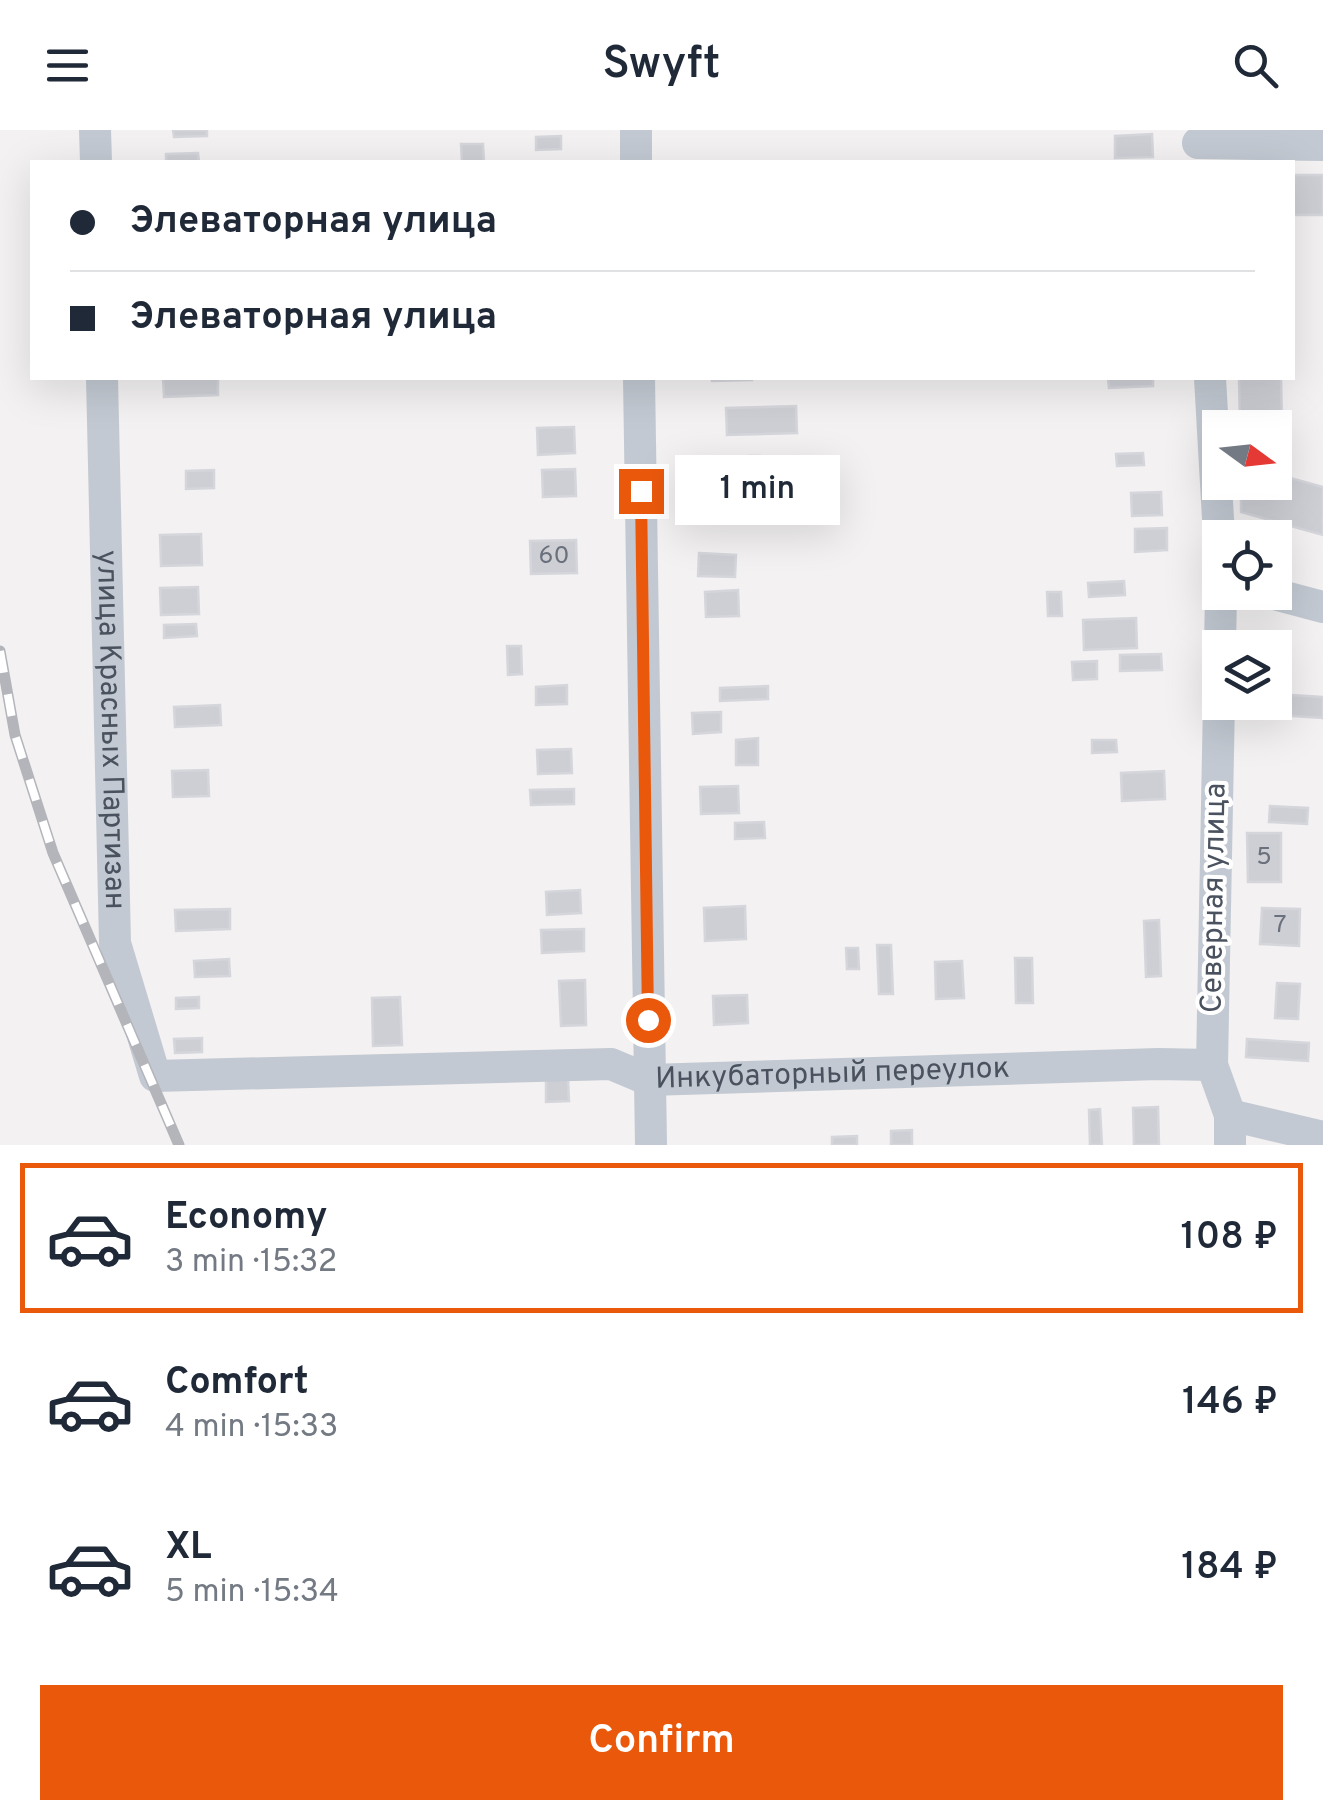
<!DOCTYPE html>
<meta charset="utf-8">
<style>
body{margin:0;font-family:Overpass,sans-serif;background:#f6f6f7;color:#1f2937;height:100vh;display:flex;flex-direction:column;font-size:38px;white-space:nowrap}
*{box-sizing:border-box;margin:0}
p{font-size:32px;color:#747a83}
.icon{flex:none;width:55px;height:55px;fill:none;stroke:currentColor;stroke-width:2;stroke-linecap:round;stroke-linejoin:round}
.map{position:relative;height:1015px;overflow:hidden}
.side{display:flex;flex-direction:column;background:#fff;flex:1}
.side>*{flex:none}
.top-card{position:absolute;left:30px;top:30px;width:1265px;height:220px;border-radius:0px;box-shadow:0 10px 40px #0002;display:grid;align-content:center;height:220px;padding:0 40px;background:#fff}
.needle{width:65px;rotate:105deg}
.fabs{position:absolute;left:1202px;top:280px;display:grid;gap:20px}
.fabs a{display:grid;place-items:center;width:90px;height:90px;border-radius:0px;background:#fff;box-shadow:0 10px 40px #0002;font-size:50px}
.end{position:absolute;width:45px;height:45px;margin:-22px;border:12px solid #ea580c;background:#fff;box-shadow:0 0 0 5px #fff}
.from{border-radius:50%}
.bubble{position:absolute;height:70px;border-radius:0px;background:#fff;box-shadow:0 10px 40px #0002;font-size:32px;font-weight:600;line-height:70px;text-align:center}
.top-card b{display:flex;align-items:center;gap:35px;height:95px;font-size:38px}
.top-card b+b{border-top:2px solid #e0e1e3}
.top-card i{width:25px;height:25px;background:#1f2937}
ul{padding:18px 0 0;list-style:none}
li{display:flex;align-items:center;gap:30px;height:150px;margin:0 20px 15px;padding:0 20px;border:5px solid transparent;border-radius:0px}
li div{flex:1}
li b{display:block;font-size:38px}
li em{font-style:normal;font-weight:600}
li.active{border-color:#ea580c}
li>.icon{width:90px;height:90px;stroke-width:1.5}
.button{display:flex;gap:20px;margin-top:auto;padding:20px 40px}
.button a{flex:1;height:115px;border-radius:0px;background:#ea580c;color:#fff;font-size:40px;font-weight:600;line-height:115px;text-align:center}
header{display:flex;justify-content:space-between;align-items:center;height:130px;padding:0 40px;background:#fff;font-size:45px;font-weight:600}
.map>svg:first-child{display:block}
.building{fill:#cecfd5;stroke:#d5d6dc;stroke-width:2.5}
.lines{fill:none;stroke-linecap:round;stroke-linejoin:round}
.minor{stroke:#c2c9d2;stroke-width:32}
.rail-casing{stroke:#b3b5bb;stroke-width:11}
.rail{stroke:#fff;stroke-width:8;stroke-dasharray:22;stroke-linecap:butt}
.route{stroke:#ea580c;stroke-width:12}
.labels{text-anchor:middle;dominant-baseline:central;stroke-width:8;stroke-linejoin:round;paint-order:stroke}
.number-label{font-size:25px;fill:#6a717c}
.street-label{font-size:30px;fill:#49525e;stroke:#fff}
</style>
<header><svg class="icon" aria-label="menu" viewBox="0 0 24 24"><path d="M4 6h16M4 12h16M4 18h16"/></svg>Swyft<svg class="icon" aria-label="search" viewBox="0 0 24 24"><circle cx="10" cy="10" r="6"/><path d="M15 15l6 6"/></svg></header>
<div class="map">
<svg width="1323" height="1015" viewBox="0 0 1323 1015">
<rect width="100%" height="100%" fill="#f3f1f1"/>
<!-- building -->
<path class="building" d="M 173,0 L 207,0 L 207,6 L 174,7 Z
M 1152,4 L 1153,27 L 1115,28 L 1115,6 Z
M 561,6 L 561,19 L 536,20 L 536,7 Z
M 461,14 L 483,14 L 484,32 L 462,32 Z
M 198,23 L 199,32 L 166,32 L 166,24 Z
M 1292,45 L 1323,45 L 1323,85 L 1292,85 Z
M 163,248 L 218,248 L 218,265 L 164,267 Z
M 712,248 L 752,248 L 752,250 L 712,251 Z
M 1108,248 L 1153,248 L 1153,256 L 1109,258 Z
M 1239,248 L 1281,248 L 1283,346 L 1323,357 L 1323,405 L 1241,382 L 1241,352 L 1275,352 L 1275,298 L 1240,298 Z
M 796,276 L 797,303 L 727,305 L 726,278 Z
M 574,297 L 575,323 L 538,325 L 537,298 Z
M 1143,323 L 1144,335 L 1117,336 L 1116,324 Z
M 749,326 L 760,326 L 761,359 L 750,359 Z
M 575,339 L 576,366 L 543,367 L 542,340 Z
M 214,340 L 214,358 L 186,359 L 186,341 Z
M 1161,362 L 1162,385 L 1132,386 L 1131,363 Z
M 765,374 L 765,390 L 710,392 L 709,376 Z
M 1167,398 L 1167,420 L 1135,422 L 1135,399 Z
M 201,404 L 202,435 L 161,436 L 160,405 Z
M 576,410 L 577,443 L 531,444 L 530,411 Z
M 699,423 L 736,425 L 735,447 L 698,446 Z
M 1124,451 L 1125,465 L 1089,467 L 1088,453 Z
M 198,457 L 199,484 L 161,485 L 160,458 Z
M 738,460 L 739,486 L 706,487 L 705,462 Z
M 1047,462 L 1061,462 L 1062,486 L 1048,486 Z
M 1136,488 L 1137,518 L 1084,520 L 1083,490 Z
M 196,494 L 197,506 L 164,508 L 164,495 Z
M 507,516 L 521,516 L 522,544 L 508,545 Z
M 1161,524 L 1162,540 L 1120,541 L 1120,525 Z
M 1097,531 L 1097,549 L 1073,550 L 1072,532 Z
M 567,555 L 567,574 L 536,575 L 536,557 Z
M 768,556 L 768,569 L 720,571 L 720,558 Z
M 1275,564 L 1323,567 L 1323,588 L 1262,584 L 1263,572 L 1275,572 Z
M 220,575 L 221,595 L 175,597 L 174,577 Z
M 721,582 L 721,602 L 693,604 L 692,583 Z
M 758,608 L 758,635 L 736,635 L 736,610 Z
M 1092,610 L 1116,610 L 1117,622 L 1092,623 Z
M 571,619 L 572,643 L 538,644 L 537,620 Z
M 208,640 L 209,666 L 173,667 L 172,641 Z
M 1164,641 L 1165,669 L 1122,671 L 1121,643 Z
M 738,656 L 739,683 L 701,684 L 700,657 Z
M 574,659 L 574,674 L 531,675 L 530,660 Z
M 1270,676 L 1308,678 L 1307,694 L 1269,692 Z
M 764,692 L 765,708 L 735,709 L 735,693 Z
M 1247,703 L 1281,703 L 1281,752 L 1248,752 Z
M 580,760 L 581,783 L 547,785 L 546,762 Z
M 745,776 L 746,809 L 705,811 L 704,778 Z
M 1262,778 L 1300,779 L 1299,816 L 1260,814 Z
M 230,779 L 230,799 L 176,801 L 175,780 Z
M 1159,790 L 1161,846 L 1146,847 L 1144,791 Z
M 584,799 L 584,821 L 542,823 L 541,800 Z
M 877,815 L 891,815 L 893,864 L 879,864 Z
M 846,818 L 858,818 L 859,839 L 847,839 Z
M 1015,828 L 1032,828 L 1033,873 L 1016,873 Z
M 229,829 L 230,846 L 195,847 L 194,831 Z
M 962,831 L 964,868 L 936,869 L 935,832 Z
M 585,850 L 586,895 L 561,896 L 559,851 Z
M 1277,853 L 1300,854 L 1298,889 L 1275,888 Z
M 747,865 L 748,893 L 714,895 L 713,866 Z
M 199,867 L 199,878 L 176,879 L 176,868 Z
M 400,867 L 402,915 L 373,916 L 372,868 Z
M 202,908 L 202,922 L 175,923 L 174,909 Z
M 1247,909 L 1309,913 L 1308,931 L 1246,927 Z
M 568,949 L 569,971 L 546,972 L 546,950 Z
M 1158,977 L 1159,1015 L 1134,1015 L 1133,978 Z
M 1100,979 L 1102,1015 L 1090,1015 L 1089,980 Z
M 912,1000 L 912,1015 L 891,1015 L 891,1001 Z
M 857,1006 L 857,1015 L 832,1015 L 832,1007 Z"/>
<g class="lines">
<!-- minor -->
<g class="minor">
<path d="M 95,0 L 96,32"/>
<path d="M 636,0 L 636,32"/>
<path d="M 1198,13 L 1323,15"/>
<path id="s1" d="M 102,248 L 115,813 L 155,946 L 611,934 L 649,950 L 1158,934 L 1212,935"/>
<path d="M 639,248 L 651,1015"/>
<path d="M 1210,248 L 1220,424"/>
<path d="M 1266,462 L 1323,477"/>
<path d="M 1220,518 L 1212,935 L 1230,985 L 1230,1015"/>
<path d="M 1220,518 L 1221,462"/>
<path d="M 1230,985 L 1323,1007"/>
</g>
<defs>
<path id="rail" d="M 0,521 L 15,605 L 53,723 L 179,1015"/>
</defs>
<!-- rail casing -->
<use href="#rail" class="rail-casing"/>
<!-- rail -->
<use href="#rail" class="rail"/>
</g>
<g class="lines">
<!-- route -->
<path class="route" d="M 641,361 L 648,890"/>
</g>
<g class="labels">
<!-- number labels -->
<g class="number-label">
<text x="554" y="427">60</text>
<text x="1264" y="728">5</text>
<text x="1280" y="796">7</text>
</g>
<!-- street labels -->
<g class="street-label">
<text stroke="none"><textPath href="#s1" startOffset="352">улица Красных Партизан</textPath></text>
<text transform="translate(1215 768) rotate(-89)">Северная улица</text>
<text stroke="none"><textPath href="#s1" startOffset="1385">Инкубаторный переулок</textPath></text>
</g>
</g>
</svg>
<div class="fabs">
<a><svg class="needle" viewBox="-14 -14 28 28"><path d="M0-13l5 13h-10z" fill="#e53935"/><path d="M0 13l5-13h-10z" fill="#747a83"/></svg></a>
<a><svg class="icon" aria-label="locate" viewBox="0 0 24 24"><circle cx="12" cy="12" r="6"/><path d="M12 2v4M12 18v4M2 12h4M18 12h4"/></svg></a>
<a><svg class="icon" aria-label="layers" viewBox="0 0 24 24"><path d="M12 4l9 5-9 5-9-5zM3 14l9 5 9-5"/></svg></a>
</div>
<i class="end from" style="left:648px;top:890px"></i>
<i class="end" style="left:641px;top:361px"></i>
<div class="bubble" style="left:675px;top:325px;width:165px">1 min</div>
<div class="top-card">
<b><i class="from"></i>Элеваторная улица</b>
<b><i></i>Элеваторная улица</b>
</div>
</div>
<section class="side">
<ul>
<li class="active"><svg class="icon" aria-label="car" viewBox="0 0 24 24"><path d="M5 17H2v-5l4-1 3-4h7l3 4 3 1v5h-3M9 17h6M6 11h13"/><circle cx="7" cy="17" r="2"/><circle cx="17" cy="17" r="2"/></svg><div><b>Economy</b><p>3 min · 15:32</p></div><em>108 ₽</em></li>
<li><svg class="icon" aria-label="car" viewBox="0 0 24 24"><path d="M5 17H2v-5l4-1 3-4h7l3 4 3 1v5h-3M9 17h6M6 11h13"/><circle cx="7" cy="17" r="2"/><circle cx="17" cy="17" r="2"/></svg><div><b>Comfort</b><p>4 min · 15:33</p></div><em>146 ₽</em></li>
<li><svg class="icon" aria-label="car" viewBox="0 0 24 24"><path d="M5 17H2v-5l4-1 3-4h7l3 4 3 1v5h-3M9 17h6M6 11h13"/><circle cx="7" cy="17" r="2"/><circle cx="17" cy="17" r="2"/></svg><div><b>XL</b><p>5 min · 15:34</p></div><em>184 ₽</em></li>
</ul>
<div class="button"><a>Confirm</a></div>
</section>
